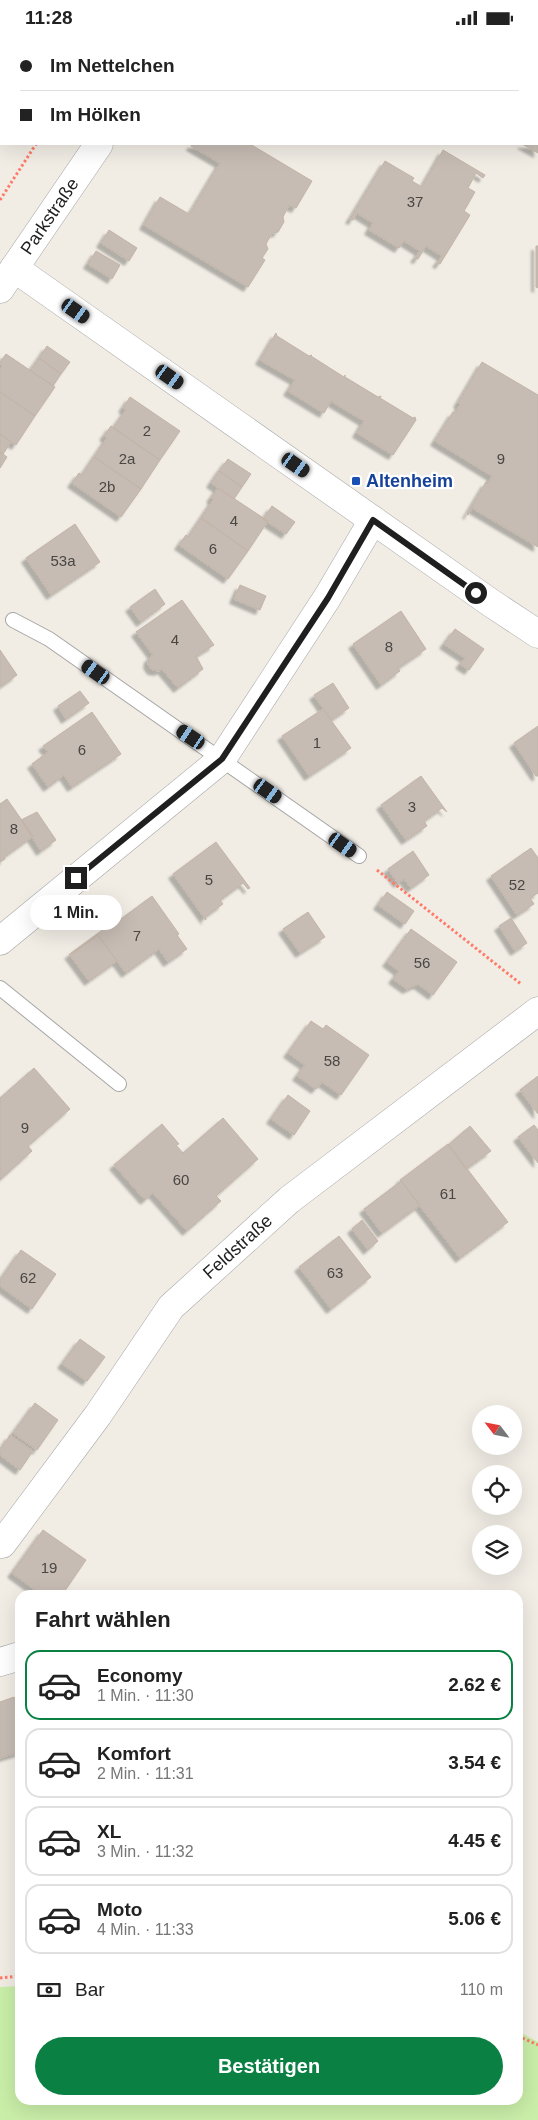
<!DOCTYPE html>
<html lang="de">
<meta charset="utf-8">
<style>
body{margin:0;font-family:Arial,sans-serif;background:#f2f2f2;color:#222;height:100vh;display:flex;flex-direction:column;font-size:19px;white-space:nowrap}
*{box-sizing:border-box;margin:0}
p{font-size:16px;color:#767676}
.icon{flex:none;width:28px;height:28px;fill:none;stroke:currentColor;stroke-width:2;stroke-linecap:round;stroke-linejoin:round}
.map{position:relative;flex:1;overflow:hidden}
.side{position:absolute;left:15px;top:1555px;width:508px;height:515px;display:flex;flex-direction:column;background:#fff;border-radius:15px;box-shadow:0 5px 20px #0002}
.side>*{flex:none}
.top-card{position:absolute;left:0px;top:0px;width:539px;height:110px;box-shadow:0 5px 20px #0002;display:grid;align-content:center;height:110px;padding:0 20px;background:#fff}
.needle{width:32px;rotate:302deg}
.controls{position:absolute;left:472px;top:1370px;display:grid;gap:10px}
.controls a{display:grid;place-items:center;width:50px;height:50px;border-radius:50%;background:#fff;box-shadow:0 5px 20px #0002;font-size:25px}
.end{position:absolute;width:22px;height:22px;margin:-11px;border:6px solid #1f1f1f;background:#fff;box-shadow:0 0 0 2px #fff}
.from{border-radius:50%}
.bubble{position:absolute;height:35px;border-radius:18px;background:#fff;box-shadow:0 5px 20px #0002;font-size:16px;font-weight:800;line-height:35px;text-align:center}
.car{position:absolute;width:15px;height:30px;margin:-15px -8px;border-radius:6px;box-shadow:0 0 4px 1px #0007;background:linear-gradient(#222 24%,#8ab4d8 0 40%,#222 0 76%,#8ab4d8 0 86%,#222 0)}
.top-card b{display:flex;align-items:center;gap:18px;height:48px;font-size:19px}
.top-card b+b{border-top:1px solid #e0e0e0}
.top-card i{width:12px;height:12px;background:#222}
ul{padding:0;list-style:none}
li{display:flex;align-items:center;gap:15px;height:70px;margin:0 10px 8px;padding:0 10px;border:2px solid #e0e0e0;border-radius:15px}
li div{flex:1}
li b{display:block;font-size:19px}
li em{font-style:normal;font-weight:800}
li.on{border-color:#0b8043}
li>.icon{width:45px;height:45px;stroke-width:1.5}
h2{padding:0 20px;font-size:22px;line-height:60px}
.pay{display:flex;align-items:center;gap:12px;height:55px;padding:0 20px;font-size:19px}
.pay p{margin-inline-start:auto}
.primary-button{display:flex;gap:10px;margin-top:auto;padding:10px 20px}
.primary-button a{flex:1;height:58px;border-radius:30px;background:#0b8043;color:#fff;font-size:20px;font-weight:800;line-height:58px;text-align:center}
.status{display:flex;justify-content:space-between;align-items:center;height:35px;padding:0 25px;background:#fff;direction:ltr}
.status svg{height:14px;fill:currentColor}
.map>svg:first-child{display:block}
.grass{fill:#c9eea8}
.building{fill:#c6bcb4;stroke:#c3b4a6;filter:url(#shadow)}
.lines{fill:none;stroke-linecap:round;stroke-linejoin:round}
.service-casing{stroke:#a6a6a6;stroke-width:16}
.minor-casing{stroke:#a6a6a6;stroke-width:29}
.path{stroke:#ff7a68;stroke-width:3;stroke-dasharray:2.5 2.5;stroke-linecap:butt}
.service{stroke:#fff;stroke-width:14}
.minor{stroke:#fff;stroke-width:28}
.route{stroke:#1f1f1f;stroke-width:6}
.transit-dot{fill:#1a4fb4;stroke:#fff;stroke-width:2}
.labels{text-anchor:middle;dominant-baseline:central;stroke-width:4.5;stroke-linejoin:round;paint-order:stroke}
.number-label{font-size:15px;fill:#494644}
.street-label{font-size:18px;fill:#1f1f1f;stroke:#fff}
.transit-label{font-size:18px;font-weight:bold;fill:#164399;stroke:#fff;text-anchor:start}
</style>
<div class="status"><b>11:28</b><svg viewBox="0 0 49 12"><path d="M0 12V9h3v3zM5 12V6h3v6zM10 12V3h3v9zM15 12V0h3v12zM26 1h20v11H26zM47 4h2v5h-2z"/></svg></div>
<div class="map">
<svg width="538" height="2085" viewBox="0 0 538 2085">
<defs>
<filter id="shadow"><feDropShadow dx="-4.5" dy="4.5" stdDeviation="1" flood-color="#0004"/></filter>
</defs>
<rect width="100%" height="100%" fill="#f1ede5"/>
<!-- grass -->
<path class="grass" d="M 20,1951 L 20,2065 L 518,2065 L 518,1996 L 538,2007 L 538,2085 L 0,2085 L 0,1952 Z"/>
<!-- building -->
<path class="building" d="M 0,0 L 37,0 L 1,1 L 1,52 Z
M 337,0 L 448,0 L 447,1 Z
M 538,63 L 538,118 L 522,109 L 538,109 Z
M 192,109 L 250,109 L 312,146 L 296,173 L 289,170 L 283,182 L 284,187 L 278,197 L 272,198 L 266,209 L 268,214 L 262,223 L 265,225 L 248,252 L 144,190 L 160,162 L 189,179 L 195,170 L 220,128 L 191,111 Z
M 443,115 L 485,140 L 483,143 L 476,138 L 468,153 L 475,157 L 464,176 L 470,180 L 440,229 L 437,228 L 442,221 L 426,211 L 418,224 L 415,223 L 420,216 L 404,206 L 399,213 L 369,195 L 373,188 L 357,178 L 353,185 L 350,184 L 385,126 L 414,143 L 412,146 L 422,152 Z
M 109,195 L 137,213 L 129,226 L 101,208 Z
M 536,211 L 538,211 L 538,253 L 536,252 Z
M 96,216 L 120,230 L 112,244 L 88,229 Z
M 276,298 L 277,301 L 309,321 L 312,320 L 311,321 L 344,342 L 345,340 L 345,342 L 378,362 L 381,361 L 380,363 L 413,383 L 415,382 L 416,385 L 393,420 L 357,398 L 364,386 L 331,366 L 324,378 L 288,356 L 295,345 L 260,325 Z
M 47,311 L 70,327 L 61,339 L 39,323 Z
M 6,319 L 55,352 L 35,381 L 0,357 L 0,333 L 2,331 L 0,327 Z
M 39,323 L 61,339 L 53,351 L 30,335 Z
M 482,327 L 538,360 L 538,512 L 472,473 L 468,480 L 467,479 L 486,447 L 488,449 L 492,441 L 435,406 L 453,377 L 455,378 L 460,370 L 458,368 Z
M 0,357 L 35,381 L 16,410 L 0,399 Z
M 130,362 L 180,396 L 160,425 L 113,393 L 126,375 L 123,373 Z
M 111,391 L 160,425 L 141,454 L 94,422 L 107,403 L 104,401 Z
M 0,399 L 11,407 L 3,419 L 0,417 Z
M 0,417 L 7,422 L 0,433 Z
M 94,422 L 141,454 L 121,482 L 72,448 L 79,438 L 82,440 Z
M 228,424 L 251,439 L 242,452 L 219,436 Z
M 219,436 L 242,452 L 234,464 L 211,448 Z
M 218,453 L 268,486 L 248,516 L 201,483 L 213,465 L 211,463 Z
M 272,471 L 295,487 L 286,499 L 263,484 Z
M 201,483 L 248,516 L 228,544 L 179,510 L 186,500 L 188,502 Z
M 75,489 L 100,527 L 51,560 L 26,523 Z
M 240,550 L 266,561 L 260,575 L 234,564 Z
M 155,554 L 165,569 L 141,587 L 130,572 Z
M 182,565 L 214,610 L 196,621 L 203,634 L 178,653 L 162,634 L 159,636 L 152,635 L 148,629 L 149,623 L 153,620 L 136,597 Z
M 401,576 L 426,614 L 398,633 L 400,636 L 381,650 L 353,609 Z
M 455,594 L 484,614 L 469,635 L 460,629 L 465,623 L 444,609 Z
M 0,615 L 17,640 L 0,652 Z
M 333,648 L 349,673 L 331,685 L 314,660 Z
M 80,656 L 89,668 L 66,684 L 58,671 Z
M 323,674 L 351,713 L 309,741 L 282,701 Z
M 92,677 L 121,719 L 72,752 L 64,740 L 48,752 L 32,729 L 48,717 L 43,711 Z
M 538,691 L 538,741 L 536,741 L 514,708 Z
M 421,741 L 447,777 L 442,773 L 424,786 L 427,791 L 406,805 L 381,770 Z
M 7,764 L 33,801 L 4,822 L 5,824 L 0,827 L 0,769 Z
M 37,777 L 56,805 L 41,816 L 21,785 Z
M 216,807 L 250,853 L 248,854 L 243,848 L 220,865 L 223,869 L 205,882 L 206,885 L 173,839 Z
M 531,813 L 538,823 L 538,858 L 530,863 L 534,869 L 517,880 L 491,841 Z
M 413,816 L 429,840 L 411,853 L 404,844 L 398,848 L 388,834 Z
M 387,857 L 414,876 L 405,889 L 378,870 Z
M 152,861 L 179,899 L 177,900 L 187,914 L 168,927 L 159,914 L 126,938 L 98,900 L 72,919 L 71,918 L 112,888 L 114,889 Z
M 308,877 L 325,902 L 300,918 L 283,894 Z
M 511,883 L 527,908 L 515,916 L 499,891 Z
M 411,894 L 457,927 L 433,960 L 418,949 L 407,954 L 393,944 L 399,936 L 387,927 Z
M 98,900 L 117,926 L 89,946 L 69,919 L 72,919 Z
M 311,986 L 323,994 L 326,990 L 369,1020 L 341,1060 L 322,1047 L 316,1054 L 297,1041 L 305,1030 L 288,1018 Z
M 34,1033 L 70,1074 L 28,1111 L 32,1116 L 0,1145 L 0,1063 Z
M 538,1041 L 538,1079 L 520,1055 Z
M 288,1060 L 310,1076 L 294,1100 L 271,1084 Z
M 223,1083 L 258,1124 L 216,1161 L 221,1166 L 187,1196 L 153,1158 L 145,1165 L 114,1130 L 162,1089 L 179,1109 L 176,1110 L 183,1118 Z
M 534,1090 L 538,1095 L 538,1128 L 518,1102 Z
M 470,1091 L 491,1116 L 466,1134 L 448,1110 Z
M 448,1109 L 508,1187 L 460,1223 L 400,1145 Z
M 401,1146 L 420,1170 L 382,1198 L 364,1174 Z
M 362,1185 L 378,1206 L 368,1215 L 352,1194 Z
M 339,1201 L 371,1242 L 331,1274 L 299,1232 Z
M 21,1215 L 56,1239 L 32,1274 L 0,1251 L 0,1245 Z
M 80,1304 L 105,1322 L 87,1346 L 62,1329 Z
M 35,1368 L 58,1385 L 37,1415 L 13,1398 Z
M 10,1400 L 33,1416 L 20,1435 L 0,1420 L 0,1415 Z
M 43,1495 L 86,1525 L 62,1560 L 42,1560 L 12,1538 Z
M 14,1662 L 20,1680 L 20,1717 L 0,1723 L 0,1667 Z"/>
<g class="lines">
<defs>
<path id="service" d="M 13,585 L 49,604 L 359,821
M 0,953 L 119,1049"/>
<g id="minor">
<path d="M 176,1 L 177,0"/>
<path d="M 14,233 L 491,568 L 538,599"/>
<path id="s1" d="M 0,254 L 99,109"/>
<path d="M 0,906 L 222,724 L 327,563 L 373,485"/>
<path id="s2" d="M 2,1509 L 98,1380 L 171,1272 L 289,1165 L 538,976"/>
<path d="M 0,1627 L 20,1621"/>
</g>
</defs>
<!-- service casing -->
<use href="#service" class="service-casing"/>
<!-- minor casing -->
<use href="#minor" class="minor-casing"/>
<!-- path -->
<path class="path" d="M 113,1 L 114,0
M 0,58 L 1,59
M 0,165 L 36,109
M 377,835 L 521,949
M 0,1943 L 20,1941
M 518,2001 L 538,2010"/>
<!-- service -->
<use href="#service" class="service"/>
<!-- minor -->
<use href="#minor" class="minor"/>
</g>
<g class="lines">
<!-- route -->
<path class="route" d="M 76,843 L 222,724 L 328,563 L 373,485 L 476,558"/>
</g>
<!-- markers -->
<rect class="transit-dot" x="351" y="441" width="10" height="10" rx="2.5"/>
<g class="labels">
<!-- number labels -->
<g class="number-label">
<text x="415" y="166">37</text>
<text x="147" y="395">2</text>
<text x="127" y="423">2a</text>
<text x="501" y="423">9</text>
<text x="107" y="451">2b</text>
<text x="234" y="485">4</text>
<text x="213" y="513">6</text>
<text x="63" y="525">53a</text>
<text x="175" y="604">4</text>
<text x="389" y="611">8</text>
<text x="317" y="707">1</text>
<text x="82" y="714">6</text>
<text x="412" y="771">3</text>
<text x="14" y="793">8</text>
<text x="209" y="844">5</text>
<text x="517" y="849">52</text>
<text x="137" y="900">7</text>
<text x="422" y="927">56</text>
<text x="332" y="1025">58</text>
<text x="25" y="1092">9</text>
<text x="181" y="1144">60</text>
<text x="448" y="1158">61</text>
<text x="335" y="1237">63</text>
<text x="28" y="1242">62</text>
<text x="49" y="1532">19</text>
</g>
<!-- street labels -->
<g class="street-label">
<text stroke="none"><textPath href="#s1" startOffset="88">Parkstraße</textPath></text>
<text stroke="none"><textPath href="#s2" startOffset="381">Feldstraße</textPath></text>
</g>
<!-- transit labels -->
<g class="transit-label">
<text x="366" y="446">Altenheim</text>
</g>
</g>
</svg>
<div class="controls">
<a><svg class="needle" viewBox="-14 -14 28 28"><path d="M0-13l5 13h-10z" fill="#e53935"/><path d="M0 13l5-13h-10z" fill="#767676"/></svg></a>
<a><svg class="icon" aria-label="locate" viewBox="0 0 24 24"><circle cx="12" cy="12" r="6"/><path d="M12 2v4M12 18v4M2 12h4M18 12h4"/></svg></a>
<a><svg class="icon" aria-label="layers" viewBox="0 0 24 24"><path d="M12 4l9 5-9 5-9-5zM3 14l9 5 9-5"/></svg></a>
</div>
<i class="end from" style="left:476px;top:558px"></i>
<i class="end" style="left:76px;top:843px"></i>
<div class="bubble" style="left:30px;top:860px;width:92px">1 Min.</div>
<i class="car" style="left:76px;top:276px;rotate:125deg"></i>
<i class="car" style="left:170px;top:342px;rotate:125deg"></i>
<i class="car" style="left:296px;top:430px;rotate:125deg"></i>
<i class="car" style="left:96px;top:637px;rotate:305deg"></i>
<i class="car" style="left:191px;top:702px;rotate:304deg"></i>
<i class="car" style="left:268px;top:756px;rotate:125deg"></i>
<i class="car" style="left:343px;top:810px;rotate:125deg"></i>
<div class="top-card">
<b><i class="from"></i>Im Nettelchen</b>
<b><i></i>Im Hölken</b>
</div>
<section class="side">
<h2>Fahrt wählen</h2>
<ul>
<li class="on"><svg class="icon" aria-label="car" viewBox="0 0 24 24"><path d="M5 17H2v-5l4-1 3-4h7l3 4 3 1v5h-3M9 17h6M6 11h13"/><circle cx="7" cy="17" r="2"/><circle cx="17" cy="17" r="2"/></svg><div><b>Economy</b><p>1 Min. · 11:30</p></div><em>2.62 €</em></li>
<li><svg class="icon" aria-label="car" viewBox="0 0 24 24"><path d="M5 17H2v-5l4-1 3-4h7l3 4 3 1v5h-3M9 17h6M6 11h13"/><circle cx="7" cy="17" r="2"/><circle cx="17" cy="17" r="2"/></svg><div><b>Komfort</b><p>2 Min. · 11:31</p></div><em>3.54 €</em></li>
<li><svg class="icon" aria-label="car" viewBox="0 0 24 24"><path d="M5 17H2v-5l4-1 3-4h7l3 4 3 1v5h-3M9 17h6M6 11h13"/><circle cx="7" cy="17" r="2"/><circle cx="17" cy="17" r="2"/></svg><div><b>XL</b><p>3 Min. · 11:32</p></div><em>4.45 €</em></li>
<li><svg class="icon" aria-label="car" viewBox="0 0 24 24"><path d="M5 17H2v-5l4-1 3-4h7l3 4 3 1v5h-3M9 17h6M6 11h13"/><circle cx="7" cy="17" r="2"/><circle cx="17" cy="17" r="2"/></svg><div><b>Moto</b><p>4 Min. · 11:33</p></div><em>5.06 €</em></li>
</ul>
<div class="pay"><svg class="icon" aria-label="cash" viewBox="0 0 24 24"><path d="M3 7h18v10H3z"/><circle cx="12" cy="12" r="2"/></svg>Bar<p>110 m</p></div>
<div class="primary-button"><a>Bestätigen</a></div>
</section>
</div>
